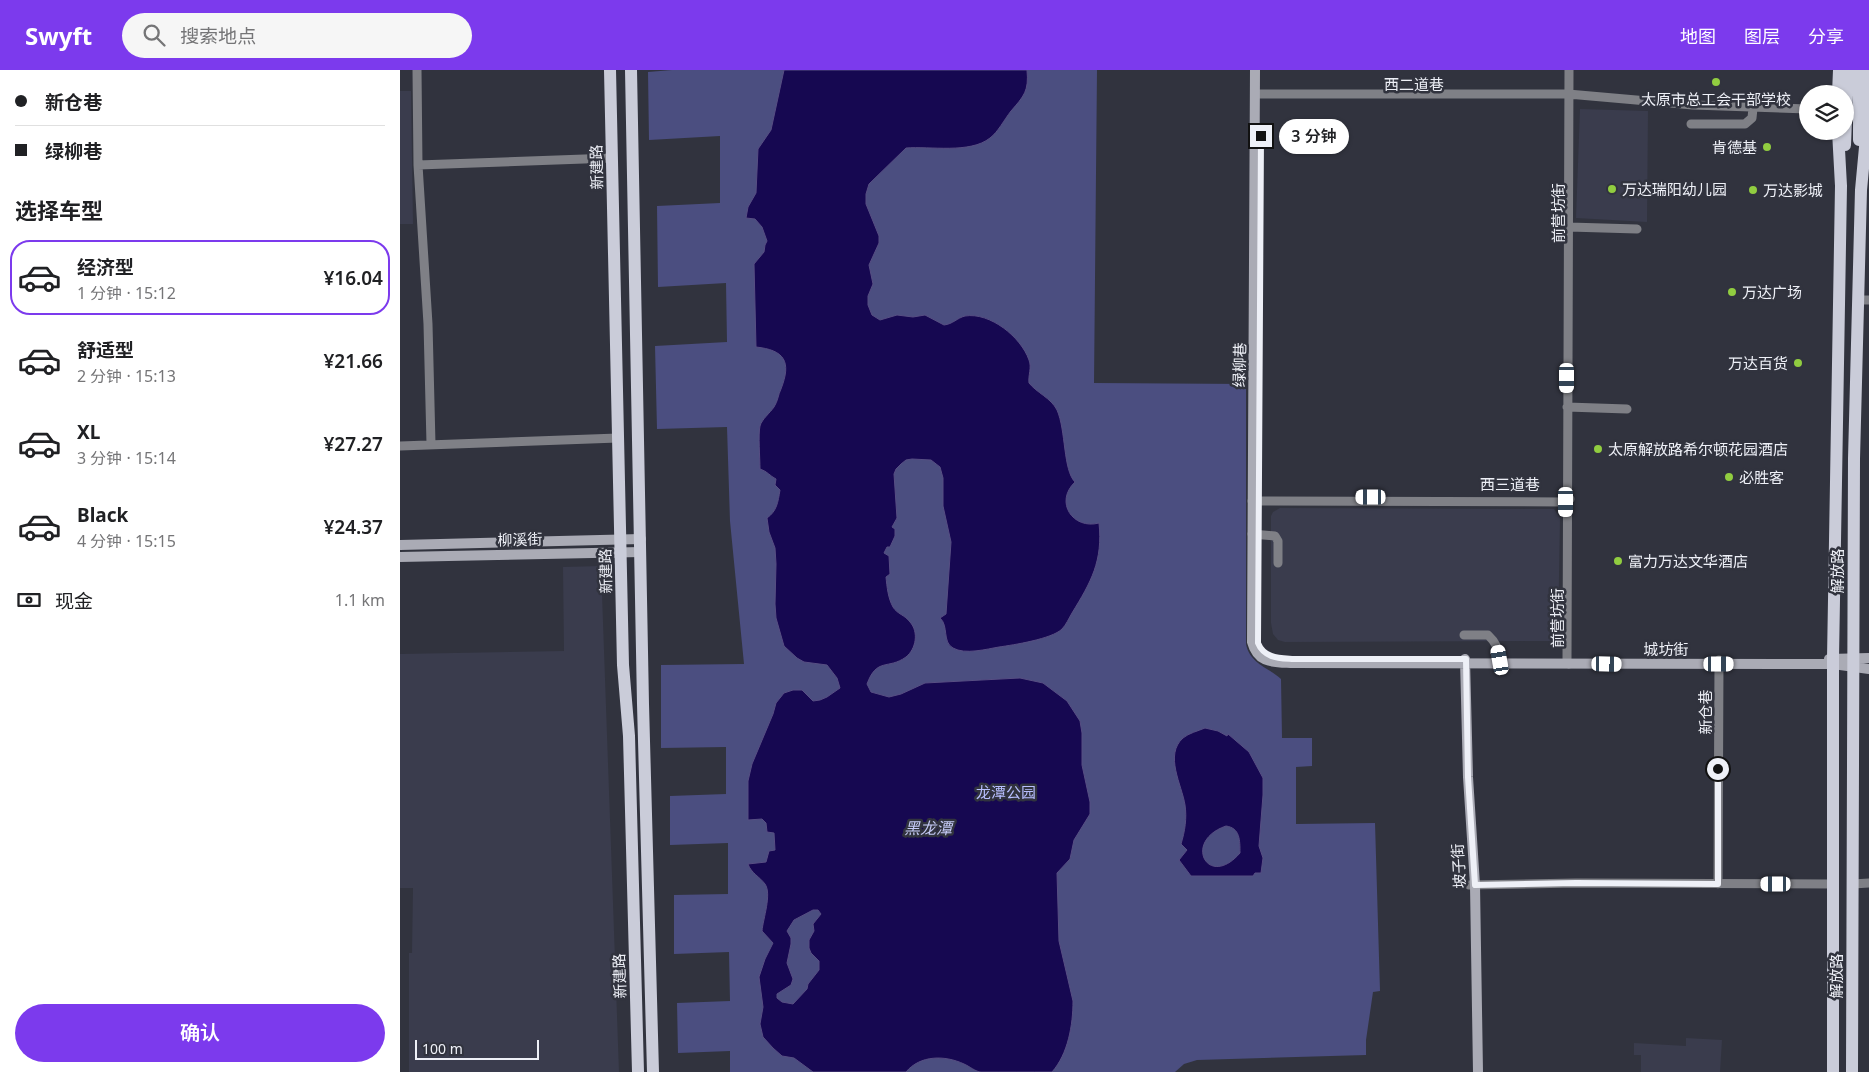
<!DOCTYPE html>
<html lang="zh">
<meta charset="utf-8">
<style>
body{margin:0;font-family:"Noto Sans","Noto Sans SC",sans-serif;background:#f6f6f6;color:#202124;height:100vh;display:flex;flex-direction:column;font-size:19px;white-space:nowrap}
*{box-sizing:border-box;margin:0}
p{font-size:16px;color:#757577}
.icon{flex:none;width:28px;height:28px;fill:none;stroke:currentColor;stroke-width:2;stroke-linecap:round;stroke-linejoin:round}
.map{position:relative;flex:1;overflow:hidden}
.details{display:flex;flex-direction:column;background:#fff;width:400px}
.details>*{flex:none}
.top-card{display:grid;align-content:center;height:110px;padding:0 15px;background:#fff}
.buttons{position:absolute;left:1399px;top:15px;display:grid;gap:10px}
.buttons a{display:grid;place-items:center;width:55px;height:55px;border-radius:50%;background:#fff;box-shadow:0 1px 4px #0004;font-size:25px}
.scale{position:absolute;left:15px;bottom:12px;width:124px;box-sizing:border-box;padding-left:5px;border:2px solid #eef0f7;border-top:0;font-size:14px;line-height:18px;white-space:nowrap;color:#eef0f7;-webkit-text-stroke:4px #31333e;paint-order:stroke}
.end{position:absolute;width:22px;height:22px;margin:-11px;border:6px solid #eef0f7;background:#111;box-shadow:0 0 0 2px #111}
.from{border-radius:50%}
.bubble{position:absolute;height:35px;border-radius:18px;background:#fff;box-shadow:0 1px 4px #0004;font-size:16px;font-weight:600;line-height:35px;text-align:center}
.car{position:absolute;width:15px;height:30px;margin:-15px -8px;border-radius:6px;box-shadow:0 0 4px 1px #0007;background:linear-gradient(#fff 24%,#345 0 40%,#fff 0 76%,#345 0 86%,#fff 0)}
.top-card b{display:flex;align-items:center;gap:18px;height:48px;font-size:19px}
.top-card b+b{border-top:1px solid #e0e0e0}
.top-card i{width:12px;height:12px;background:#202124}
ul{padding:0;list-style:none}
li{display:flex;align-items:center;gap:15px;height:75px;margin:0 10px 8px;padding:0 5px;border:2px solid transparent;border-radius:20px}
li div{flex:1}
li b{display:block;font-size:19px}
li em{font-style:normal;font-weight:600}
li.active{border-color:#7c3aed}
li>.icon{width:45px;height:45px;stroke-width:1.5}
h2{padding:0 15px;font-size:22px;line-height:60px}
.pay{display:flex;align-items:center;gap:12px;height:55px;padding:0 15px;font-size:19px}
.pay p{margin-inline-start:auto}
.button{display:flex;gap:10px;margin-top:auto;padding:10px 15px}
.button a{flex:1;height:58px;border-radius:30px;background:#7c3aed;color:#fff;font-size:20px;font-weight:600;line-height:58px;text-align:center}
header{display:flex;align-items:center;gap:30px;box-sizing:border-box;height:70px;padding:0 25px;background:#7c3aed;color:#fff}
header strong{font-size:24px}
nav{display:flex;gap:28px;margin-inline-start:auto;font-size:18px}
.search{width:350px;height:45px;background:#f6f6f6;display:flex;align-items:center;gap:12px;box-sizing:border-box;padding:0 18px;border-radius:28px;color:#757577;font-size:19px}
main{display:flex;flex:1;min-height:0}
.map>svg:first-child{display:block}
.built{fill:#3a3c4d}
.green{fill:#4b4e80}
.water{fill:#160851;stroke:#574e83;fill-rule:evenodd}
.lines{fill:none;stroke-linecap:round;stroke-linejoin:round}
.street{stroke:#7f8086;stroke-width:9}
.secondary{stroke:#aaabb5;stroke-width:10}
.primary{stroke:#caccd9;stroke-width:12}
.route{stroke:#eef0f7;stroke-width:6}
.poi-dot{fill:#91cd40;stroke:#31333e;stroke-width:2}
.labels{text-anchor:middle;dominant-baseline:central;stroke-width:5;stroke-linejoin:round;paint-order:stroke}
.street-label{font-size:15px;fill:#eef0f7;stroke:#31333e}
.poi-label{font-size:15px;fill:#eef0f7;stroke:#31333e;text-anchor:start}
.park-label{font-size:15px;fill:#b8bfff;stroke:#31333e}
.water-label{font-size:16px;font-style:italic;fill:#c5caf5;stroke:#31333e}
</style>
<header>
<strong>Swyft</strong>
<div class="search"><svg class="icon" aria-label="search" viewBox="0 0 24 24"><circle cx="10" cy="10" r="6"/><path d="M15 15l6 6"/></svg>搜索地点</div>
<nav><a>地图</a><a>图层</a><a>分享</a></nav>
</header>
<main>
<section class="details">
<div class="top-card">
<b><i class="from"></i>新仓巷</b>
<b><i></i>绿柳巷</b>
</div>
<h2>选择车型</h2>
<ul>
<li class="active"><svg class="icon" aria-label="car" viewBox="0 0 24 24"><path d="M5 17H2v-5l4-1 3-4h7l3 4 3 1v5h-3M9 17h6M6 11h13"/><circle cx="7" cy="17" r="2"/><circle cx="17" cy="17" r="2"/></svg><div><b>经济型</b><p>1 分钟 · 15:12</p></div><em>¥16.04</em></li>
<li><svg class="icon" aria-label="car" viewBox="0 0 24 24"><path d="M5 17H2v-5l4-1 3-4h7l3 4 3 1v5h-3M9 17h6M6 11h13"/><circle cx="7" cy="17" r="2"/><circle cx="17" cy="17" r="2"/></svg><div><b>舒适型</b><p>2 分钟 · 15:13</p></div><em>¥21.66</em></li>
<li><svg class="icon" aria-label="car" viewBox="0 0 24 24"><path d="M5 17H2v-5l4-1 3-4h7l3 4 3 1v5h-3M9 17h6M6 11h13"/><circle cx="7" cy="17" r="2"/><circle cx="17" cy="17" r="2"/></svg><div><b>XL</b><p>3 分钟 · 15:14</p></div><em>¥27.27</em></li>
<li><svg class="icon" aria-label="car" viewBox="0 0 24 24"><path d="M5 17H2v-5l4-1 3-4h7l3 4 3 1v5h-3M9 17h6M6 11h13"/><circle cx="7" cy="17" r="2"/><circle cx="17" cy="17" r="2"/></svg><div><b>Black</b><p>4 分钟 · 15:15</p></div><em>¥24.37</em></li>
</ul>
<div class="pay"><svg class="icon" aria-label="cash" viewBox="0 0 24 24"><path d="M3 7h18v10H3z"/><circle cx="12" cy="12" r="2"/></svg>现金<p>1.1 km</p></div>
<div class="button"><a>确认</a></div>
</section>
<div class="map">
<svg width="1469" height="1002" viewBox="0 0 1469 1002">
<rect width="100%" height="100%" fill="#31333e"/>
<!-- built -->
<path class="built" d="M 0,21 L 11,21 L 13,154 L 0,154 Z
M 1180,39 L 1248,41 L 1247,152 L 1176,148 Z
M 880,438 L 1154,439 L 1160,448 L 1158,565 L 1153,570 L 1149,571 L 885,572 L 878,570 L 873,564 L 871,553 L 871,446 L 873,442 Z
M 201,496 L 219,1002 L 9,1002 L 9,883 L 12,883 L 13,818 L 0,818 L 0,584 L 164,581 L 163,497 Z
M 1286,968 L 1322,970 L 1320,1002 L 1241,1002 L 1241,985 L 1234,985 L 1234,973 L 1286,976 Z"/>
<!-- green -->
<path class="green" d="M 272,0 L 697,0 L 694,313 L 846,314 L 846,574 C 850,594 868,597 881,609 L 882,668 L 912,668 L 912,696 L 896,697 L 896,754 L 975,753 L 980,921 L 973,922 L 966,970 L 966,985 L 797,990 L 784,994 L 775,1002 L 330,1002 L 330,981 L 278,983 L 277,933 L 330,931 L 329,882 L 274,884 L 274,825 L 328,824 L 328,773 L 270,775 L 270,726 L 326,724 L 326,677 L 261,678 L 261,595 L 344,594 L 330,451 L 327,357 L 257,359 L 255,276 L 327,272 L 326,213 L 258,217 L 257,136 L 320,133 L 320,66 L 249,70 L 248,2 Z"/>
<!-- water -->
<path class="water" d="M 384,0 L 627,0 C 629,21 624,26 611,41 C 604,50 598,62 590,68 C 570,84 530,76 506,78 L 469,114 L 466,124 L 466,134 L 479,166 L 479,173 L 469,195 L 473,214 L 468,226 L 468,235 L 472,245 L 480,250 L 497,245 L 513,247 L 525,245 L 544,255 C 553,254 557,248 565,246 C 590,242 621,267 629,290 C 632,298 628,305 629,313 C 637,323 651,328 657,340 C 666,360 663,400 675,412 C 654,432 673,460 699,453 C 703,491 691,512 672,543 C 669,548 666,555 662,559 C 652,569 613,575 599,577 C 587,579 565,585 553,578 C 542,572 549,556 540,548 L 546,544 L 551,472 L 543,436 L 543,408 L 540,397 L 531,390 L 512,389 L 506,390 L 501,394 L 496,399 L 494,404 L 497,448 L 492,457 L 495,459 L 495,466 L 490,477 L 487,477 L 484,483 L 489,486 L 490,504 L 486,507 C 487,517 488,528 493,537 C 497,544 505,545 510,552 C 519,562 516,579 506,587 C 488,600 477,587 467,614 L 471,622 L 489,627 L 501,624 L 525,613 L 620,608 L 643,613 L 667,631 L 680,651 L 682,663 L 682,695 L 690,732 L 690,744 L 674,770 L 670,789 L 657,803 L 659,871 L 673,931 C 673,955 668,984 652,1002 C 629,1002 605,1002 581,1002 C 576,1002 569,996 564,994 C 545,985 520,985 506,1002 L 413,1002 L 394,988 L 382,986 L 373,978 L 363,967 L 360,954 L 363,937 L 359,907 L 365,889 L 373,873 L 362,861 C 363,849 372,824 365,814 C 360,807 351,803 348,794 L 366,792 L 369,781 L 375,780 L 374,763 L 367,762 L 366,753 L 362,749 L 348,750 L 348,711 L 352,694 L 373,644 L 376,633 L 384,623 L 393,620 L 402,620 L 413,631 L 420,630 L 427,627 L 440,618 L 437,608 L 427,595 L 404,592 L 397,588 L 384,576 L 376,548 L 375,534 L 376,494 L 375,478 L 369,462 L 367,448 C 377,441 378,432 380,420 L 375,415 L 376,409 C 370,406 367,401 360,399 C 360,388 358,365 360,356 C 362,349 370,343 374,337 C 378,331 378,325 381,319 C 392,291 384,280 356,277 L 354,194 L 364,182 L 365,175 L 367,171 L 362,157 L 355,149 L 346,148 L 348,137 L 356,123 L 358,79 L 371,60 ZM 413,840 L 418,840 L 421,844 L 413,854 L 414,861 L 409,870 L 409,878 L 411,883 L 419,891 L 419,900 L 408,914 L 407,919 L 393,934 L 382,932 L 377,928 L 377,924 L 391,915 L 393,909 L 387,893 L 391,874 L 391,868 L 387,861 L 394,850 Z
M 805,658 L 818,661 L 827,666 L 828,664 L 849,682 L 863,708 L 863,725 L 859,776 L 863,788 L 861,803 L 855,803 L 853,806 L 791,806 L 779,790 L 787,780 L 781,774 C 785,761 787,748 785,735 C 782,715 764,685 783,668 C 789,663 798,661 805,658 ZM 826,756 C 840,758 840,770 840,783 C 808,820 782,771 826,756 Z"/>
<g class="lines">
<!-- street -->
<path class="street" d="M 17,0 L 18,95 L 28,254 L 31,374
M 855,24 L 1168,24 L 1293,35 L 1408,39
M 1291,54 L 1345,54 L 1352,48 L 1353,38
M 18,95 L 212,88
M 1169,157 L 1237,159
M 1458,230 L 1469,230
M 1167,337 L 1227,339
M 0,376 L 218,368
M 852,431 L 1166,432 L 1170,429
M 852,464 L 875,466 L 878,471 L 878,493
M 1064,565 L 1088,565 C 1097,573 1100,582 1101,593
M 1169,594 L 1167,590 L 1169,0
M 1318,814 L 1319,590
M 1453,814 L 1469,813
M 1069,815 L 1176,813 L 1433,814"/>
<!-- secondary -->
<path class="secondary" d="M 855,0 L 852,572 C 858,594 873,592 893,593 L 1433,594 L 1469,599
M 0,475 L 241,469
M 0,487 L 241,482
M 1065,589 L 1068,707 L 1075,815 L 1078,1002
M 1429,589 L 1469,588"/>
<!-- primary -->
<path class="primary" d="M 210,0 L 223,595 L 229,666 L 238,1002
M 231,0 L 243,634 L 253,1002
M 1459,0 L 1459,70
M 1438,24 L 1439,0
M 1445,75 L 1448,0
M 1433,1002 L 1433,589 L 1441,116 L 1438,61
M 1452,1002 L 1454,389 L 1461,120 L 1468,45 L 1469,0"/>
</g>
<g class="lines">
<!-- route -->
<path class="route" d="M 861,66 L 858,573 C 864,588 879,588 892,589 L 1066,589 L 1068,707 L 1075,815 L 1176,813 L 1318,814 L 1318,699"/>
</g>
<!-- markers -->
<g class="poi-dot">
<circle cx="1316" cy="12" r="5"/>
<circle cx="1367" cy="77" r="5"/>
<circle cx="1212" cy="119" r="5"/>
<circle cx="1353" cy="120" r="5"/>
<circle cx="1332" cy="222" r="5"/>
<circle cx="1398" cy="293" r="5"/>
<circle cx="1198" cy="379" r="5"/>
<circle cx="1329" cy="407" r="5"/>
<circle cx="1218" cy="491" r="5"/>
</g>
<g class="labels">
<!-- street labels -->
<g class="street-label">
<text x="1014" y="14">西二道巷</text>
<text transform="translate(196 97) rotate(-91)">新建路</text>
<text transform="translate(1158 143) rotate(-90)">前营坊街</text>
<text transform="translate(839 295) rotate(-89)">绿柳巷</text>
<text x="1110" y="414">西三道巷</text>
<text transform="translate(120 469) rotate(-1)">柳溪街</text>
<text transform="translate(205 501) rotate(-91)">新建路</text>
<text transform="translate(1437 501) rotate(-90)">解放路</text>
<text transform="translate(1157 548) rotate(-90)">前营坊街</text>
<text x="1266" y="579">城坊街</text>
<text transform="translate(1305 642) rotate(-90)">新仓巷</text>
<text transform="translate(1058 796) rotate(-93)">坡子街</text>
<text transform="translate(219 906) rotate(-92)">新建路</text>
<text transform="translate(1436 906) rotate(-90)">解放路</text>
</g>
<!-- poi labels -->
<g class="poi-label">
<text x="1316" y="29" text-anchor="middle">太原市总工会干部学校</text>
<text x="1357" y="77" text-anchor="end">肯德基</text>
<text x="1222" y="119">万达瑞阳幼儿园</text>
<text x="1363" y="120">万达影城</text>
<text x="1342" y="222">万达广场</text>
<text x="1388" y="293" text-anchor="end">万达百货</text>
<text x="1208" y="379">太原解放路希尔顿花园酒店</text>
<text x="1339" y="407">必胜客</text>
<text x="1228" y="491">富力万达文华酒店</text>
</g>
<!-- park labels -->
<g class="park-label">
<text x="606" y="722">龙潭公园</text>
</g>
<!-- water labels -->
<g class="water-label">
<text x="528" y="758">黑龙潭</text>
</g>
</g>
</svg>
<div class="buttons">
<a><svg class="icon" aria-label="layers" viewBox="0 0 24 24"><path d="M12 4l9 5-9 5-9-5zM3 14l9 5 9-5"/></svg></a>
</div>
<div class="scale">100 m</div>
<i class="end from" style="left:1318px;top:699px"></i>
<i class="end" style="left:861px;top:66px"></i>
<div class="bubble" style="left:879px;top:49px;width:70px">3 分钟</div>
<i class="car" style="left:1167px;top:308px;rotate:180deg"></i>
<i class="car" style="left:971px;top:427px;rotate:270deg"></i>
<i class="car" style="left:1166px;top:432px;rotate:180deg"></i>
<i class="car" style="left:1100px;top:590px;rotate:350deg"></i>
<i class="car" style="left:1207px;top:594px;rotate:91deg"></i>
<i class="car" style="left:1319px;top:594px;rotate:90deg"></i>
<i class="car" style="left:1376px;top:814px;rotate:270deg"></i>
</div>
</main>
